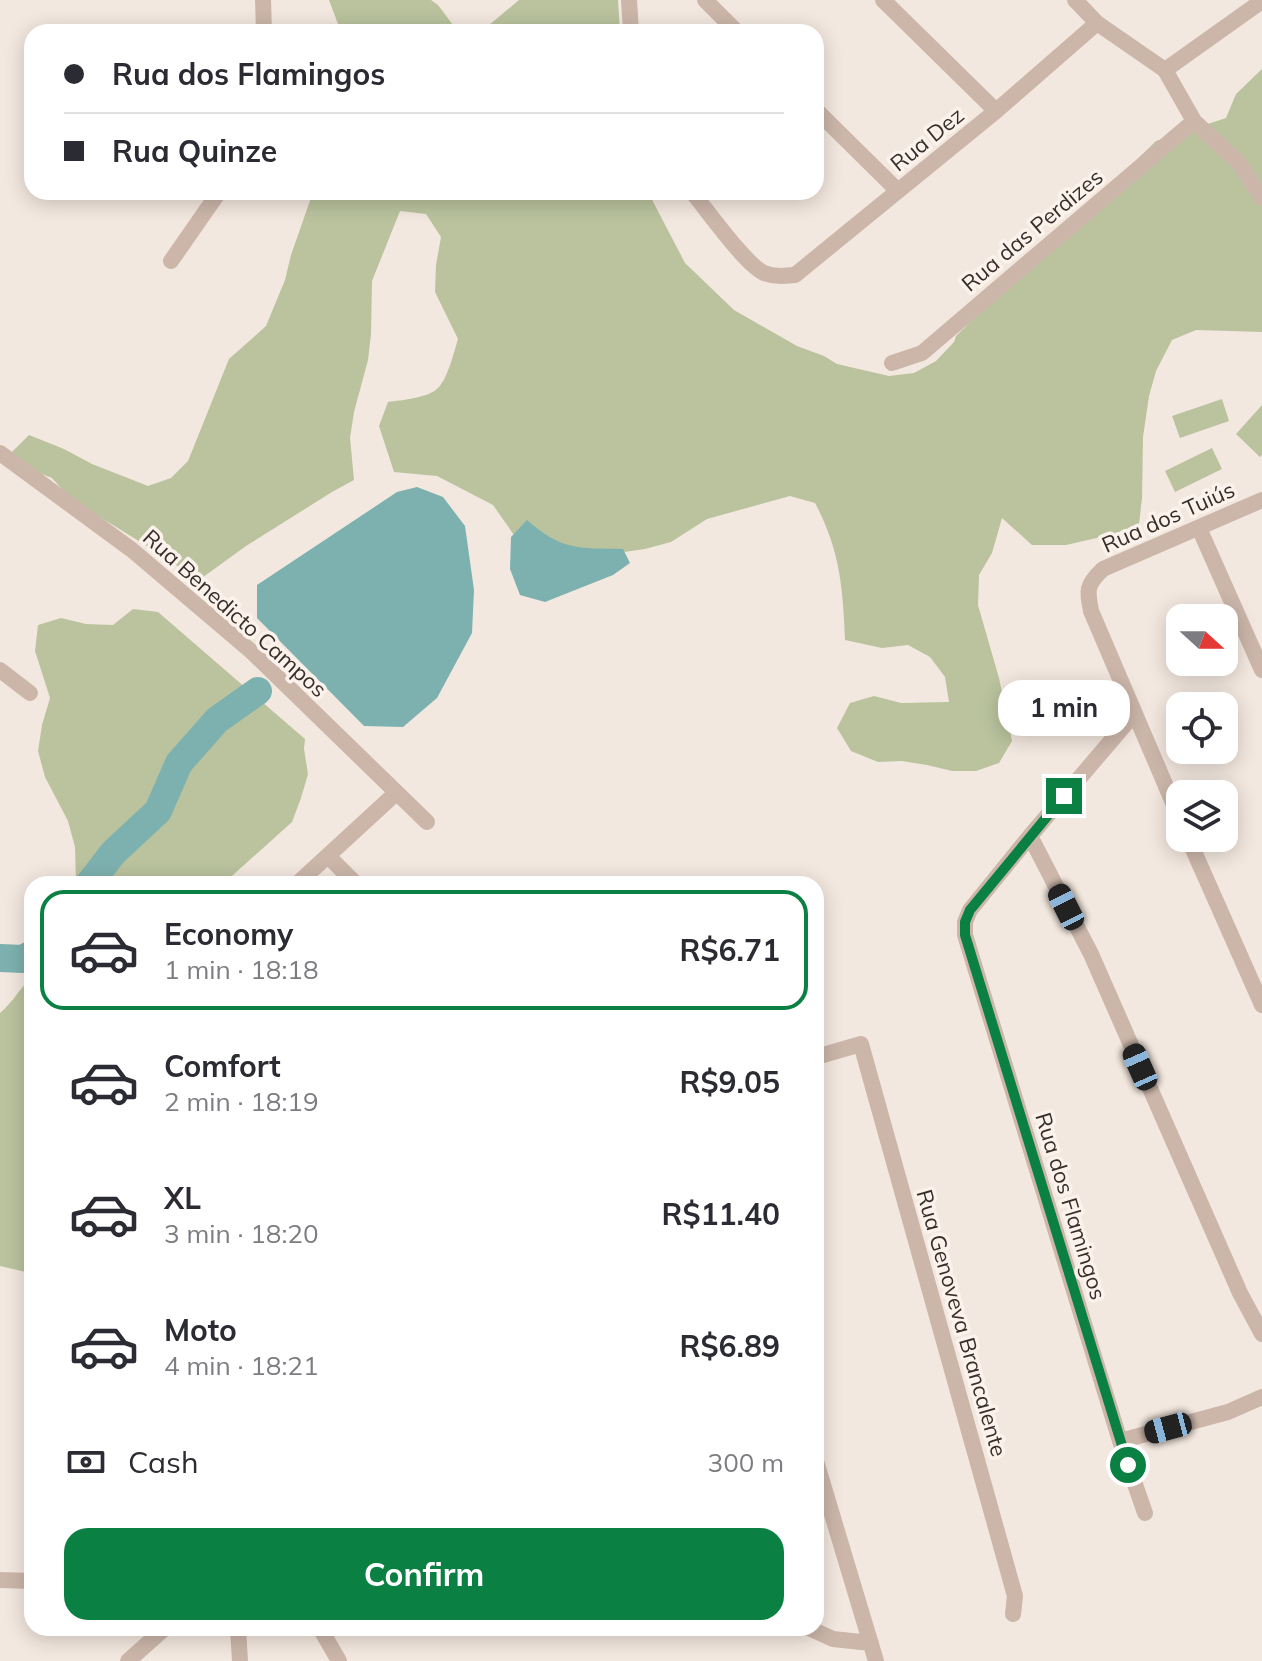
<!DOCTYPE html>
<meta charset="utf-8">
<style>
body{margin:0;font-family:Mulish,sans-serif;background:#f7f7f7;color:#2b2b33;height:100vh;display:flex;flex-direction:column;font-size:30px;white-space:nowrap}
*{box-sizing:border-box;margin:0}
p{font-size:26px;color:#7c7c81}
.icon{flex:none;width:44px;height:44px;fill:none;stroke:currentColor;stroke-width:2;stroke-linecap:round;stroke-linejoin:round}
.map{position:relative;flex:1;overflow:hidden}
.drawer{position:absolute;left:24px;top:876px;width:800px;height:760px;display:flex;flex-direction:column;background:#fff;border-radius:24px;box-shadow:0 4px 20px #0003}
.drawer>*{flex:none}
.hud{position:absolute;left:24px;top:24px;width:800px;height:176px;border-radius:24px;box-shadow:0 4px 20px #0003;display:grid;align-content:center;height:176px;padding:0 40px;background:#fff}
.needle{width:52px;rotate:111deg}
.buttons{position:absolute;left:1166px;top:604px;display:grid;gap:16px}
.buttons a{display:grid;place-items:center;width:72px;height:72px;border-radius:16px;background:#fff;box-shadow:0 4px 20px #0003;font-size:40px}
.end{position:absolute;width:36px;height:36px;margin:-18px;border:10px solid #0b8043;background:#fff;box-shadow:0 0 0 4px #fff}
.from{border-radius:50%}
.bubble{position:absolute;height:56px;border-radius:24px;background:#fff;box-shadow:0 4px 20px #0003;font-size:26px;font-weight:700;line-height:56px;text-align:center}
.car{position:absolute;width:24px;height:48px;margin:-24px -12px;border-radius:10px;box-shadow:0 0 6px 2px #0007;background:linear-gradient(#222 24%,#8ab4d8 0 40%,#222 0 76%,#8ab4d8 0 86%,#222 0)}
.hud b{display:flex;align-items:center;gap:28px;height:76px;font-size:30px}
.hud b+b{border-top:2px solid #e1e1e2}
.hud i{width:20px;height:20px;background:#2b2b33}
ul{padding:14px 0 0;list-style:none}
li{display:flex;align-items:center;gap:24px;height:120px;margin:0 16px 12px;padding:0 24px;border:4px solid transparent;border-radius:24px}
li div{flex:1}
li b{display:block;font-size:30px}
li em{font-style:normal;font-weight:700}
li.current{border-color:#0b8043}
li>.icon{width:72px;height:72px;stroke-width:1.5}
.pay{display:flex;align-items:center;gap:20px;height:88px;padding:0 40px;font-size:30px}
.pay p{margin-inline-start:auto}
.primary-button{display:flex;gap:16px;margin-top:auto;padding:16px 40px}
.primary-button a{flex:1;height:92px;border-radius:24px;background:#0b8043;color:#fff;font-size:32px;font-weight:700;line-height:92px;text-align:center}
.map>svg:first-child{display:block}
.green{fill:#bac39e}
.water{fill:#7db1af}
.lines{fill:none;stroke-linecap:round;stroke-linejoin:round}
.river{stroke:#7db1af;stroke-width:28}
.minor{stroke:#ccb6aa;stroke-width:16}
.route{stroke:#0b8043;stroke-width:10}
.labels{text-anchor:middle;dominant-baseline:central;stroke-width:7;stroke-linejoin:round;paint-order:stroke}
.street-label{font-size:22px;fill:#392d2a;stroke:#fbf2eb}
</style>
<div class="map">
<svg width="1262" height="1661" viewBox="0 0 1262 1661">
<rect width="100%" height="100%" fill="#f3e8df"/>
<!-- green -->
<path class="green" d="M 329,0 L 431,0 L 438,5 L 456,29 L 483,30 L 519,0 L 618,0 L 620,32 L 341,32 Z
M 1262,69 L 1262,332 L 1196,330 L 1172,340 L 1156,371 L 1149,396 L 1143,437 L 1142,498 L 1139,524 L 1114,534 L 1066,545 L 1032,545 L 1002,518 L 992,553 L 979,575 L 978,605 L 999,678 L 1012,741 L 999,763 L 976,771 L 952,771 L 927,765 L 902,761 L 878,762 L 851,751 L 837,728 L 850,703 L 874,696 L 901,703 L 949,702 L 945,677 L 930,657 L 908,645 L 882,648 L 845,640 C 843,588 840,550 815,503 L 790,496 L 707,519 L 671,542 L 645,549 L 576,559 L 523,548 L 493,505 L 437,476 L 394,472 L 379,426 L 388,402 C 402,400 428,398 438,388 C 448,378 454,352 458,339 L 435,292 L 436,265 L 441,237 L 426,214 L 400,211 L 372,281 L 371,334 L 368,360 L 354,412 L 350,438 L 354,480 L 332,492 L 246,546 L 199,580 L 150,548 L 71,499 L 52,478 L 29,469 L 12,452 L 29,435 L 64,449 L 92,464 L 148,486 L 171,478 L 188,461 L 229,359 L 266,326 L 285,280 L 291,255 L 313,192 L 648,192 L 685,263 L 734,310 L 797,346 L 824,356 L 837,364 L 889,376 L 914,373 L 936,361 L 954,342 L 956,336 L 1156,141 L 1226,118 L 1236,94 Z
M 1222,399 L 1229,421 L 1180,438 L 1172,416 Z
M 1262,405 L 1262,455 L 1260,457 L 1236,434 Z
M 1212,448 L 1222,469 L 1175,492 L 1165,471 Z
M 133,609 L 158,612 L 305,739 L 304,749 L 308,774 L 301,798 L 292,822 L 223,884 L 76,884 L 75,847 L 68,821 L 45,777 L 38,751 L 42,725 L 50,698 L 35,651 L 38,625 L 61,618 L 86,624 L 113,625 Z
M 32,977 L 32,1268 L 30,1273 L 0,1266 L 0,1013 C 13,1002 20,988 32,977 Z"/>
<!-- water -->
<path class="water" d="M 417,487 L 443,497 L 465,526 L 474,590 L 472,633 L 437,698 L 403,727 L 364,726 L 257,618 L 257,585 L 397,492 Z
M 527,520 C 562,551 578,548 623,549 L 630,563 L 613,575 L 545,602 L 520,595 L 510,569 L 511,537 Z"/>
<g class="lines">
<!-- river -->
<path class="river" d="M 89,884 L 113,853 L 158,811 L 179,763 L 217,720 L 258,691
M 0,958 L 23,959 L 32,954"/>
<!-- minor -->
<path class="minor" d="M 263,0 L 264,32
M 629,0 L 631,32
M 705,0 L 737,32
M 883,0 L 996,111
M 1075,0 L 1097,23 L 1165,70 L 1194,121 L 1239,163 L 1262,198
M 1165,70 L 1262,1
M 816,110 L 898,191
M 692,192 C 707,210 745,264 764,273 C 774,277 784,276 795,275 L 996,111 L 1097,23
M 171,261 L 219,192
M 892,363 L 922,353 L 1194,121
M 0,453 L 132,550 L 252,652 L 427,822
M 1199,528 L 1262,670
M 0,670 L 30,693
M 1134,714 L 1030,836 L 970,910 L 965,922 L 965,935 L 1120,1441 L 1145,1513
M 1180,819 L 1091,611 C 1087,590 1086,585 1103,569 L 1262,500
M 1030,836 L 1091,954 L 1240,1293 L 1262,1334
M 1188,838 L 1262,1005
M 328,856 L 356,884
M 297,884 L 396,793
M 816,1057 L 861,1044 L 1015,1596 L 1013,1614
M 1120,1441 L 1228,1412 L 1262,1397
M 816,1461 L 876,1661
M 0,1580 L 32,1581
M 238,1628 L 240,1661
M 320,1628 L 339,1661
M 809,1628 L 833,1639 L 871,1643
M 128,1661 L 165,1628"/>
</g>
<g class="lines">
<!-- route -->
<path class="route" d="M 1064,796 L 970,910 L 965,922 L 965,935 L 1128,1465"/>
</g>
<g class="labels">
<!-- street labels -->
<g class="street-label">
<text transform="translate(927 139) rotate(-39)">Rua Dez</text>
<text transform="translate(1032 230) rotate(-40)">Rua das Perdizes</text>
<text transform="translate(1168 517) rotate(-24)">Rua dos Tuiús</text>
<text transform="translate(235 613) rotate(42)">Rua Benedicto Campos</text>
<text transform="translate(1071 1206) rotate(73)">Rua dos Flamingos</text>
<text transform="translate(962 1323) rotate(74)">Rua Genoveva Brancalente</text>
</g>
</g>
</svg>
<div class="buttons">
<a><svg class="needle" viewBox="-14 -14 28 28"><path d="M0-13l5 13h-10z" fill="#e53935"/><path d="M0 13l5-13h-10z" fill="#7c7c81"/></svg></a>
<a><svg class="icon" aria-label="locate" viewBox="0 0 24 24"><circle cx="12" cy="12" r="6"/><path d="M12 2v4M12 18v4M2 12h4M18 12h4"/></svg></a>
<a><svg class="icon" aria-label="layers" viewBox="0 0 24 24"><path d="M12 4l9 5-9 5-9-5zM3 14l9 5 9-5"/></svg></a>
</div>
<i class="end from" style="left:1128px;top:1465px"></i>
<i class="end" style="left:1064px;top:796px"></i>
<div class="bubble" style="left:998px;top:680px;width:132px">1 min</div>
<i class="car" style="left:1066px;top:907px;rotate:333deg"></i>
<i class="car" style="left:1140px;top:1067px;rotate:336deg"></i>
<i class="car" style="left:1168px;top:1428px;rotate:255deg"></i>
<div class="hud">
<b><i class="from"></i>Rua dos Flamingos</b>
<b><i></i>Rua Quinze</b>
</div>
<section class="drawer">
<ul>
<li class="current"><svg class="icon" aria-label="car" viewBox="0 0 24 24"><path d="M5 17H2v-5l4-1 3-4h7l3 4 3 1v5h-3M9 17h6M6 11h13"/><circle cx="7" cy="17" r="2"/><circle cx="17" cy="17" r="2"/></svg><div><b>Economy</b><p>1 min · 18:18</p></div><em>R$6.71</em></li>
<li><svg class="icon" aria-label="car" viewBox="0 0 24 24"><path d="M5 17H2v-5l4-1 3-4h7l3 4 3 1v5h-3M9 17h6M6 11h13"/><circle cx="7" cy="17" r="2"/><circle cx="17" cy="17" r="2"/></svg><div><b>Comfort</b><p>2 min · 18:19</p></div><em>R$9.05</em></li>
<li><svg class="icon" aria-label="car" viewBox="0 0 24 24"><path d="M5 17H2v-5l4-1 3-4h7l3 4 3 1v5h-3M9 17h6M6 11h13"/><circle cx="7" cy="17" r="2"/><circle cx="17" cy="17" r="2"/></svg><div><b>XL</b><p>3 min · 18:20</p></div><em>R$11.40</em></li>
<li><svg class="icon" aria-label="car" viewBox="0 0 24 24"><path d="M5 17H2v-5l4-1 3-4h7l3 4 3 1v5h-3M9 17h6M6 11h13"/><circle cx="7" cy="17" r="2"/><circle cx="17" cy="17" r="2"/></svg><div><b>Moto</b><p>4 min · 18:21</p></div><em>R$6.89</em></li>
</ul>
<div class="pay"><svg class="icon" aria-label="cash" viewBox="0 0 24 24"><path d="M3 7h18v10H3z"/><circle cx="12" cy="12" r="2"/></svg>Cash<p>300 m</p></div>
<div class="primary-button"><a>Confirm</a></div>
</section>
</div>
